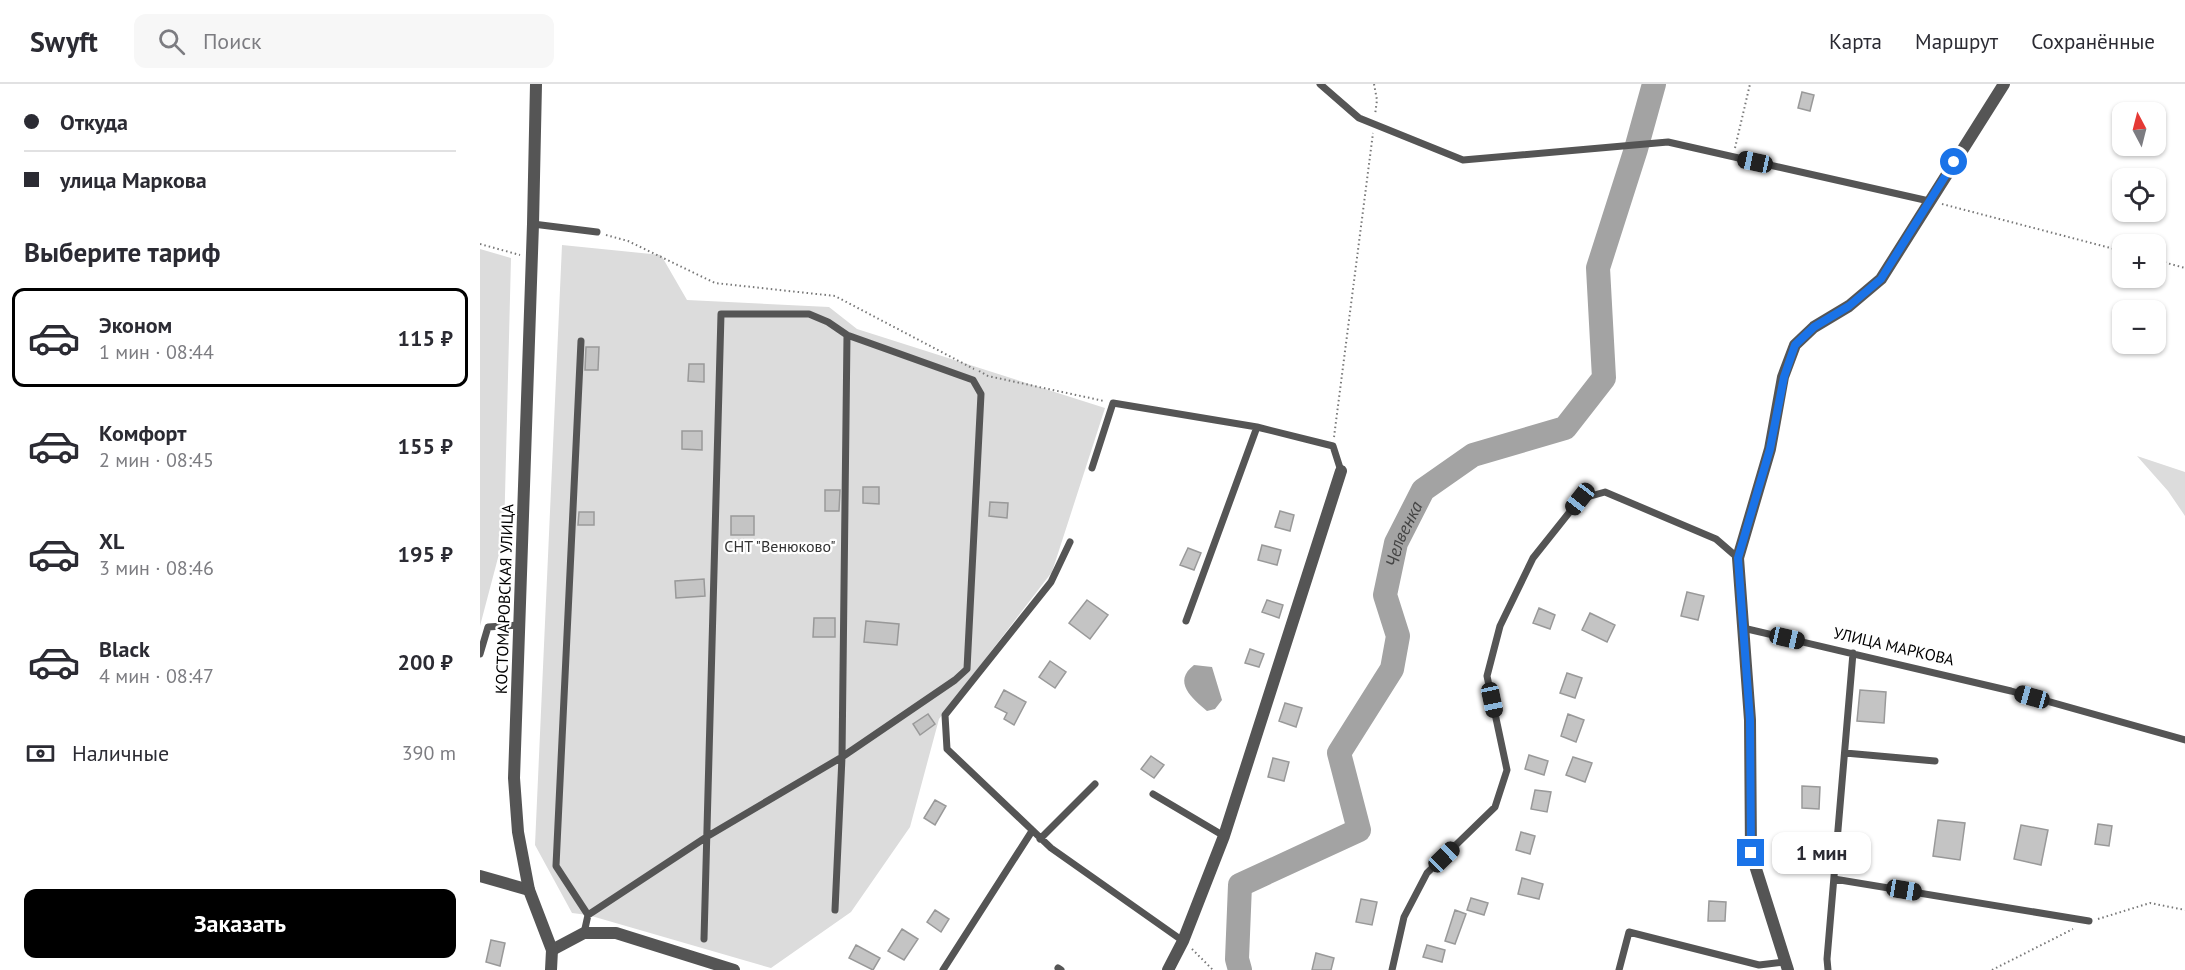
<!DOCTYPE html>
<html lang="ru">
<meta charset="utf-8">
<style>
body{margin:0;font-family:"PT Sans",sans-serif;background:#f7f7f7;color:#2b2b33;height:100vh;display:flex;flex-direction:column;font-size:22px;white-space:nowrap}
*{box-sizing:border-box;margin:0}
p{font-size:20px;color:#7c7c81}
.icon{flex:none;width:33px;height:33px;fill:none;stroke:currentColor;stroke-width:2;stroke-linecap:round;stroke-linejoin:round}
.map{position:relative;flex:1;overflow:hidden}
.sheet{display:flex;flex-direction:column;background:#fff;width:480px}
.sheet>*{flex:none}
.top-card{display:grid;align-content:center;height:132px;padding:0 24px;background:#fff}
.needle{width:39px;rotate:353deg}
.buttons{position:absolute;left:1632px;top:18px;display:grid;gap:12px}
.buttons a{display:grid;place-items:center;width:54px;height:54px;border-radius:12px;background:#fff;box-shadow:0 2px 4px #0004;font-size:30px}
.end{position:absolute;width:27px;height:27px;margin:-14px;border:8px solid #1a73e8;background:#fff;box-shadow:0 0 0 3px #fff}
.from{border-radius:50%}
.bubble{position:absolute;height:42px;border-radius:12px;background:#fff;box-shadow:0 2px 4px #0004;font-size:20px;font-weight:800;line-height:42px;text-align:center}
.car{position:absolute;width:18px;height:36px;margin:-18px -9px;border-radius:8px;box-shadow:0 0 4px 2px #0007;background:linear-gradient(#222 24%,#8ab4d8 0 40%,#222 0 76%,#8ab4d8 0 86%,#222 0)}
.top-card b{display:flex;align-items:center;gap:21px;height:57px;font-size:22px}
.top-card b+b{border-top:2px solid #e1e1e2}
.top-card i{width:15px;height:15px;background:#2b2b33}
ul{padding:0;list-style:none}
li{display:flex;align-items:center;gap:18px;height:99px;margin:0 12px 9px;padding:0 12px;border:3px solid transparent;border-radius:12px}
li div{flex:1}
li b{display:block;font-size:22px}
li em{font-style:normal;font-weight:800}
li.active{border-color:#000}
li>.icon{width:54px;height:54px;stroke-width:1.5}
h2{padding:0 24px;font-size:27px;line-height:72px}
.pay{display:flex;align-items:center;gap:15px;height:66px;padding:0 24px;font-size:22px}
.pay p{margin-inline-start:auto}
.button{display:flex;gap:12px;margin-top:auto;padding:12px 24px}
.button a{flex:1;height:69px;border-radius:12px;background:#000;color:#fff;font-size:24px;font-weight:800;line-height:69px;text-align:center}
header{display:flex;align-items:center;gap:36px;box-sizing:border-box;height:84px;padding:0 30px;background:#fff;border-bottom:2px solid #e1e1e2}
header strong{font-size:28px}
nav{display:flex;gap:33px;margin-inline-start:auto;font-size:21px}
.search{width:420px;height:54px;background:#f7f7f7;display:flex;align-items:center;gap:15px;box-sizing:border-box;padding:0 21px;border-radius:12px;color:#7c7c81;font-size:22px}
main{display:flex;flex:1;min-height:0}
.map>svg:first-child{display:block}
.green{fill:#dcdcdc}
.water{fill:#a3a3a3}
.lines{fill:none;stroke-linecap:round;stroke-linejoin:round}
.river{stroke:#a3a3a3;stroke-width:24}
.building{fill:#c4c4c4;stroke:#999;stroke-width:1.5}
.path{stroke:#777;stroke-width:2;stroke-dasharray:1.5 3;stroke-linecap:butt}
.service{stroke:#555;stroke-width:7}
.minor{stroke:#555;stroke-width:12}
.tertiary{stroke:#555;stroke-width:12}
.route{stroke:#1a73e8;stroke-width:8}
.labels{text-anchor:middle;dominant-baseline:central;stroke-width:4.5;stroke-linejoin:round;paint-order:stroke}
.park-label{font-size:16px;fill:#333;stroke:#fff}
.street-label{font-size:16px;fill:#000;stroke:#fff}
.water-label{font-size:18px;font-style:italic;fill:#444;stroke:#fff}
</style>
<header>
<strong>Swyft</strong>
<div class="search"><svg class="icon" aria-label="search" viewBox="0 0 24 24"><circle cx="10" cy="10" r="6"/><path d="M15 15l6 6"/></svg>Поиск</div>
<nav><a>Карта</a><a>Маршрут</a><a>Сохранённые</a></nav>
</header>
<main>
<section class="sheet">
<div class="top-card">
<b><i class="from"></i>Откуда</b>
<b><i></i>улица Маркова</b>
</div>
<h2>Выберите тариф</h2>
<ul>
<li class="active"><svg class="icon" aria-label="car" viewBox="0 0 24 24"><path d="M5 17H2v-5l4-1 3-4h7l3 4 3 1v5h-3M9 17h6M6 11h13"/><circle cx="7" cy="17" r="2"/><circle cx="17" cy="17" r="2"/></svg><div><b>Эконом</b><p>1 мин · 08:44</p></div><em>115 ₽</em></li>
<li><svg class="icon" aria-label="car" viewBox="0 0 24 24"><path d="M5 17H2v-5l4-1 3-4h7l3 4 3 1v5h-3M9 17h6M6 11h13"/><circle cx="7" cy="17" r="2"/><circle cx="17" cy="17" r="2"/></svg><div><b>Комфорт</b><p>2 мин · 08:45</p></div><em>155 ₽</em></li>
<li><svg class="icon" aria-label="car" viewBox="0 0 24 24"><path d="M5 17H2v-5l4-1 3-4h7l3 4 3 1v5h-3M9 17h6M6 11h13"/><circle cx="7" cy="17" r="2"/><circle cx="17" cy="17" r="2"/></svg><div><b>XL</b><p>3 мин · 08:46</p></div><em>195 ₽</em></li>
<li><svg class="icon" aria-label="car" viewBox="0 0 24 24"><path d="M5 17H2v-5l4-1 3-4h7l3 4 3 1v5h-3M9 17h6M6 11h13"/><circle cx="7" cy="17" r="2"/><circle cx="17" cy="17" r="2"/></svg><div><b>Black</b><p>4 мин · 08:47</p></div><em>200 ₽</em></li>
</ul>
<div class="pay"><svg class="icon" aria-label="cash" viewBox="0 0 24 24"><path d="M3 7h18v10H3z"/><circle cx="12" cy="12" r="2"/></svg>Наличные<p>390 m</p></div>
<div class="button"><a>Заказать</a></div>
</section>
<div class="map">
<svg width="1705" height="886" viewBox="0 0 1705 886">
<rect width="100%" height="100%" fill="#fff"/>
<!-- green -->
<path class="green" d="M 82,161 L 181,171 L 207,216 L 349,223 L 377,245 L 625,324 L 572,488 L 459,635 L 430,743 L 371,828 L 291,884 L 108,831 L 92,829 L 55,761 Z
M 0,165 L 31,174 L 24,451 L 0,542 Z
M 1657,372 L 1705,388 L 1705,432 L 1688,407 Z"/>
<!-- water -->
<path class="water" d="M 714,581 L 732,583 L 742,616 L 735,625 L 727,627 C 712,614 692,598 714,581 Z"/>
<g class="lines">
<!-- river -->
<path class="river" id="s1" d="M 760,886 L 757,875 L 760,801 L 879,746 L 859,669 L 912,585 L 918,552 L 905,511 L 916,459 L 943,406 L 993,371 L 1085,344 L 1124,294 L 1118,184 L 1156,65 L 1174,0"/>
</g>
<!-- building -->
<path class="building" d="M 1322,8 L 1334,11 L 1330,27 L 1318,24 Z
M 106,263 L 119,263 L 118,286 L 105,286 Z
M 209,280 L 224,280 L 224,298 L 208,297 Z
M 202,347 L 222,347 L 222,366 L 202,365 Z
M 383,403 L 399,403 L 399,420 L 383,419 Z
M 345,406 L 360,406 L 359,427 L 345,427 Z
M 510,418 L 528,419 L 527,434 L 509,432 Z
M 800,427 L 814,431 L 810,447 L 795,443 Z
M 99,428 L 114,428 L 114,441 L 98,441 Z
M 251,432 L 274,432 L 274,451 L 251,451 Z
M 782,461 L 801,466 L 797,481 L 778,476 Z
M 708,464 L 721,469 L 714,486 L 700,481 Z
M 224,495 L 225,512 L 196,514 L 195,497 Z
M 1207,508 L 1224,512 L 1218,536 L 1201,532 Z
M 607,516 L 628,531 L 610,555 L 589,539 Z
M 787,516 L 803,521 L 799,534 L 782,528 Z
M 1059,524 L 1075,531 L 1070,545 L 1053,539 Z
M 1110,529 L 1135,541 L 1127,558 L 1102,546 Z
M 334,534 L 355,534 L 355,553 L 333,553 Z
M 386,537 L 419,540 L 417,561 L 384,558 Z
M 770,565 L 784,570 L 779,583 L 765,579 Z
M 570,577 L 586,588 L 575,604 L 559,593 Z
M 1087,589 L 1102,594 L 1095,614 L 1080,609 Z
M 524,606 L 546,618 L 534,641 L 524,635 L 527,629 L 515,623 Z
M 1380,606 L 1406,608 L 1404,639 L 1377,637 Z
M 805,619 L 822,624 L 816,643 L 799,637 Z
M 448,630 L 455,640 L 440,651 L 433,640 Z
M 1088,630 L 1104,636 L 1096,658 L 1081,652 Z
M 1049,671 L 1068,677 L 1064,691 L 1045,685 Z
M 671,672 L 684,681 L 674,694 L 661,685 Z
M 1093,673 L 1112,679 L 1105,698 L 1086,691 Z
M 793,674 L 809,678 L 804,697 L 788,693 Z
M 1322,702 L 1340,703 L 1339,725 L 1322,724 Z
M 1055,706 L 1071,708 L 1067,728 L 1051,725 Z
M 455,716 L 466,722 L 455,741 L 444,734 Z
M 1458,736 L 1485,739 L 1480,776 L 1453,772 Z
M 1618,740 L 1632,742 L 1629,762 L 1615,760 Z
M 1541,741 L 1568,746 L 1561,781 L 1534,775 Z
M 1041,748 L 1055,752 L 1050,770 L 1036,766 Z
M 1042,794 L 1063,800 L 1059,815 L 1038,810 Z
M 991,814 L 1008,819 L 1004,831 L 987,826 Z
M 881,815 L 897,818 L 892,841 L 876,838 Z
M 1229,817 L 1246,818 L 1245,837 L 1228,837 Z
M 455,826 L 469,835 L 461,848 L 447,838 Z
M 975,826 L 986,830 L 975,860 L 965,857 Z
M 422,845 L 438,855 L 424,876 L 408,867 Z
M 11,856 L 25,859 L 20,882 L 6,878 Z
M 376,861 L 400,874 L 393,886 L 369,874 Z
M 947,861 L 965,866 L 962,878 L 943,873 Z
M 836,869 L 854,874 L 851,886 L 832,886 Z"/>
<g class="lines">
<!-- path -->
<path class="path" d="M 894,0 L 897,16 L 895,31
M 1255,64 L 1270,0
M 1462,120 L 1642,167
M 126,151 L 148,157 L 235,199 L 355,212 L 494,285
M 0,160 L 40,171
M 1676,176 L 1705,184
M 499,287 L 508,292 L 624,317
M 854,353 L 893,49
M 1618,835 L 1670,819 L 1705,826
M 712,865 L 733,886
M 1512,886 L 1593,845"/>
<!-- service -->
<path class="service" d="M 840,0 L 879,34 L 983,76 L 1188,58 L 1449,117
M 53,140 L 117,148
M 101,257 L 76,782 L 108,831
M 612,384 L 633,319 L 777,343 L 853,362 L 861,387
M 590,458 L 571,498 L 465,631 L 467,665 L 571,764 L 703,857
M 706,537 L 777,343
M 1263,544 L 1531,607 L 1705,656
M 0,570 L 8,543 L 39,541
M 1365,669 L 1455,677
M 673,710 L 744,752
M 560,755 L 615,700
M 1354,795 L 1609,837
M 355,826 L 362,673 L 367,251
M 104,849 L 108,831 L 228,752 L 362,673 L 475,596 L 487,585 L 501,310 L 493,296 L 367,251 L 348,238 L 329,230 L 241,230 L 224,855
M 578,884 L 581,886
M 463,886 L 552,747
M 912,886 L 924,833 L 947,789 L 1015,723 L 1027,686 L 1007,592 L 1020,542 L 1053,474 L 1100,415 L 1125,408 L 1236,455 L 1258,474
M 1139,886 L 1149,848 L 1279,881 L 1305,878
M 1348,886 L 1347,875 L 1373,569"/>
<!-- minor -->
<path class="minor" d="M 0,792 L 49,806
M 72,866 L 104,849 L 136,849 L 254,886
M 688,886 L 703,857 L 744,752 L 861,387
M 1308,886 L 1271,769 L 1270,636 L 1258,474 L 1290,365 L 1303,293 L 1315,261 L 1334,243 L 1369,222 L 1401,195 L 1524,0"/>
<!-- tertiary -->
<path class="tertiary" d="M 56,0 L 53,140 L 34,694 L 38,748 L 49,806 L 72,866 L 71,886"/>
</g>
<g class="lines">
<!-- route -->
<path class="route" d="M 1271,769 L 1270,636 L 1258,474 L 1290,365 L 1304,293 L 1315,261 L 1334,243 L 1369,222 L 1401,195 L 1474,78"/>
</g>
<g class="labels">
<!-- park labels -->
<g class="park-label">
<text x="300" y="462">СНТ "Венюково"</text>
</g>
<!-- street labels -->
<g class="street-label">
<text transform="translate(24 515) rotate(-88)">КОСТОМАРОВСКАЯ УЛИЦА</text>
<text transform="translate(1414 562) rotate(13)">УЛИЦА МАРКОВА</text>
</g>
<!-- water labels -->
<g class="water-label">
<text stroke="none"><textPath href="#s1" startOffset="536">Челвенка</textPath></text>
</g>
</g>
</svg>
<div class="buttons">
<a><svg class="needle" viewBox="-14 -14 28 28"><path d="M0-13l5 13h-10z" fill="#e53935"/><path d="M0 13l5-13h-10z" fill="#7c7c81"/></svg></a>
<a><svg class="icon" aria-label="locate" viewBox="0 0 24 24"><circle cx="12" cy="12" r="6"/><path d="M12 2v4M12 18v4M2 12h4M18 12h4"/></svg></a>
<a>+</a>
<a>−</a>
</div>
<i class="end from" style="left:1474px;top:78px"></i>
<i class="end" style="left:1271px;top:769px"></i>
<div class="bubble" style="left:1292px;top:748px;width:99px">1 мин</div>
<i class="car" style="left:1275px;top:78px;rotate:282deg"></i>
<i class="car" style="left:1100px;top:415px;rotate:218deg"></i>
<i class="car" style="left:1307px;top:554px;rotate:103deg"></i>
<i class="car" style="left:1552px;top:613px;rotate:286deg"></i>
<i class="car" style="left:1012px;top:616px;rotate:168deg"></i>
<i class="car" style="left:964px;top:773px;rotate:46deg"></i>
<i class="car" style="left:1424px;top:806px;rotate:100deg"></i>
</div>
</main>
